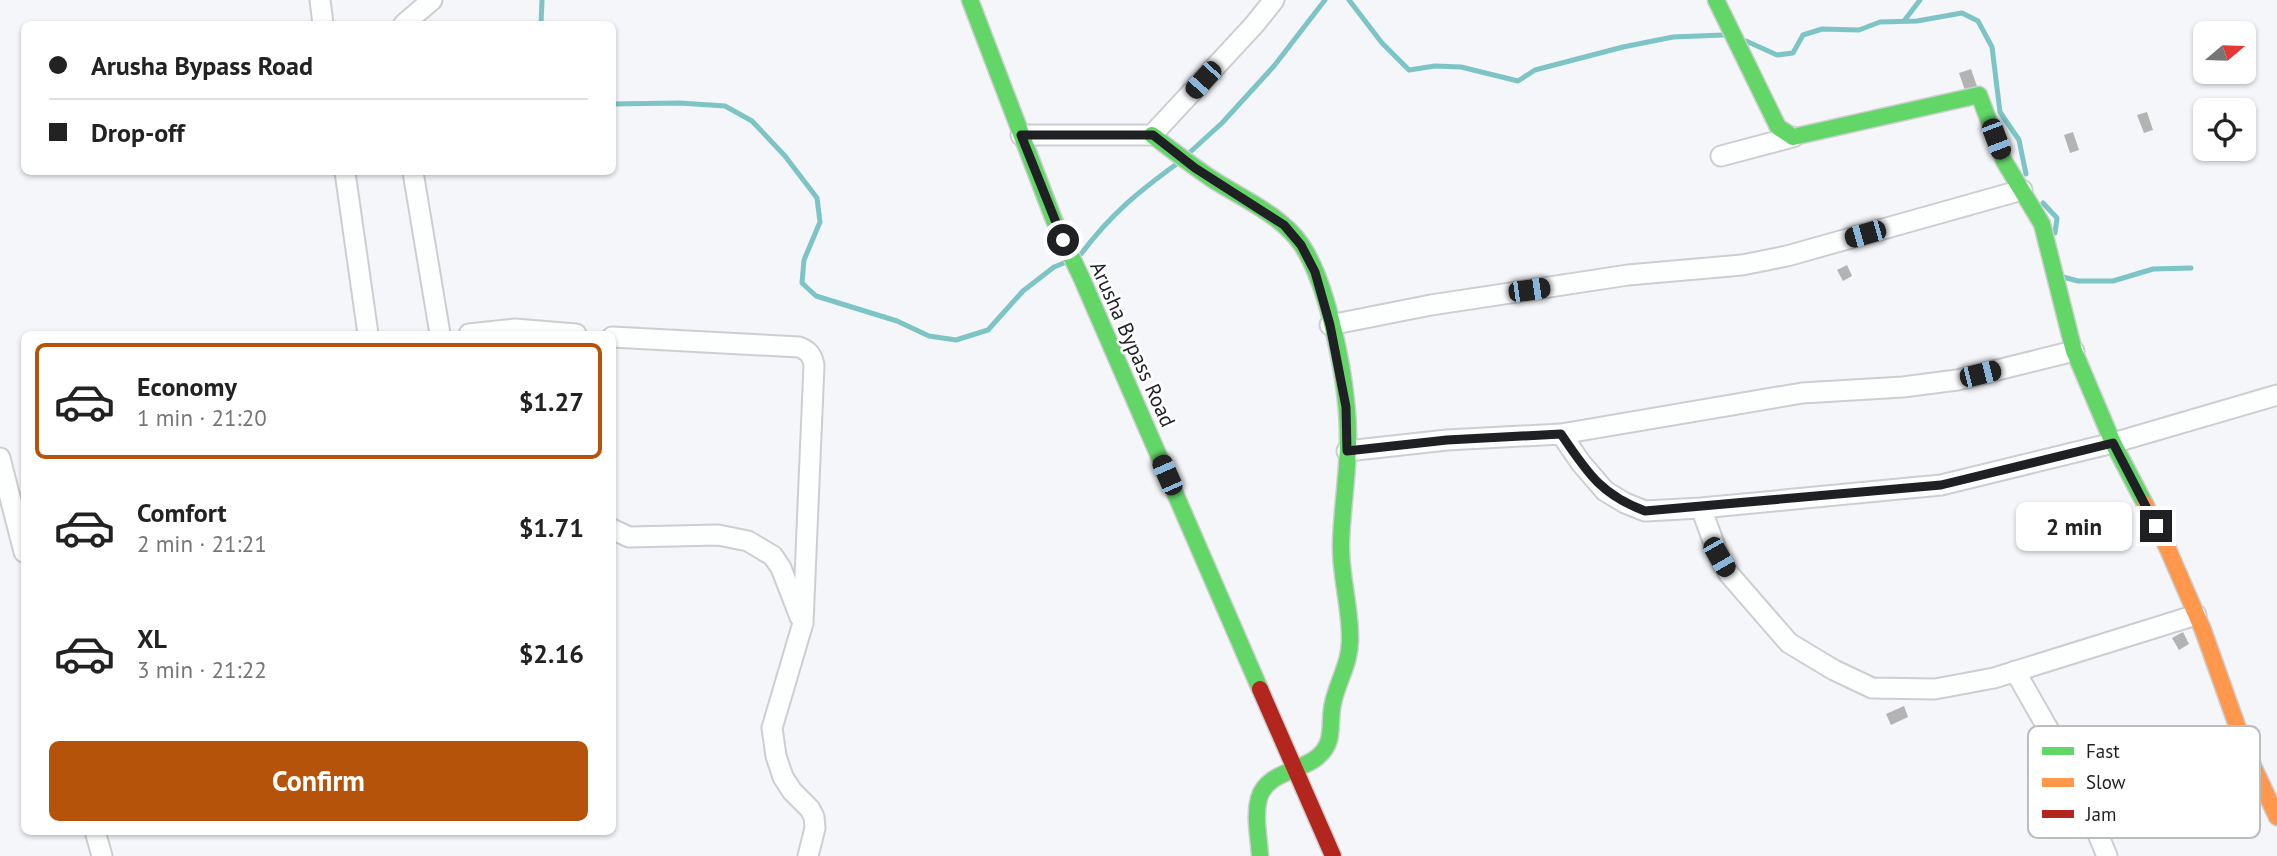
<!DOCTYPE html>
<meta charset="utf-8">
<style>
body{margin:0;font-family:"PT Sans",sans-serif;background:#f2f2f2;color:#222;height:100vh;display:flex;flex-direction:column;font-size:26px;white-space:nowrap}
*{box-sizing:border-box;margin:0}
p{font-size:23px;color:#767676}
.icon{flex:none;width:38px;height:38px;fill:none;stroke:currentColor;stroke-width:2;stroke-linecap:round;stroke-linejoin:round}
.map{position:relative;flex:1;overflow:hidden}
.drawer{position:absolute;left:21px;top:331px;width:595px;height:504px;display:flex;flex-direction:column;background:#fff;border-radius:10px;box-shadow:0 2px 5px #0004}
.drawer>*{flex:none}
.top-card{position:absolute;left:21px;top:21px;width:595px;height:154px;border-radius:10px;box-shadow:0 2px 5px #0004;display:grid;align-content:center;height:154px;padding:0 28px;background:#fff}
.needle{width:46px;rotate:71deg}
.tools{position:absolute;left:2193px;top:21px;display:grid;gap:14px}
.tools a{display:grid;place-items:center;width:63px;height:63px;border-radius:10px;background:#fff;box-shadow:0 2px 5px #0004;font-size:35px}
.end{position:absolute;width:32px;height:32px;margin:-16px;border:9px solid #1f2023;background:#fff;box-shadow:0 0 0 4px #fff}
.from{border-radius:50%}
.bubble{position:absolute;height:49px;border-radius:10px;background:#fff;box-shadow:0 2px 5px #0004;font-size:23px;font-weight:700;line-height:49px;text-align:center}
.car{position:absolute;width:21px;height:42px;margin:-21px -10px;border-radius:9px;box-shadow:0 0 5px 2px #0007;background:linear-gradient(#222 24%,#8ab4d8 0 40%,#222 0 76%,#8ab4d8 0 86%,#222 0)}
.top-card b{display:flex;align-items:center;gap:24px;height:66px;font-size:26px}
.top-card b+b{border-top:2px solid #e0e0e0}
.top-card i{width:18px;height:18px;background:#222}
ul{padding:12px 0 0;list-style:none}
li{display:flex;align-items:center;gap:21px;height:116px;margin:0 14px 10px;padding:0 14px;border:4px solid transparent;border-radius:10px}
li div{flex:1}
li b{display:block;font-size:26px}
li em{font-style:normal;font-weight:700}
li.current{border-color:#b45309}
li>.icon{width:63px;height:63px;stroke-width:1.5}
.cta{display:flex;gap:14px;margin-top:auto;padding:14px 28px}
.cta a{flex:1;height:80px;border-radius:10px;background:#b45309;color:#fff;font-size:28px;font-weight:700;line-height:80px;text-align:center}
.map>svg:first-child{display:block}
.lines{fill:none;stroke-linecap:round;stroke-linejoin:round}
.stream{stroke:#7cc4c5;stroke-width:5}
.building{fill:#b3b3b3}
.street-casing{stroke:#cdced1;stroke-width:23}
.fast-casing{stroke:#cdced1;stroke-width:19}
.slow-casing{stroke:#cdced1;stroke-width:19}
.jam-casing{stroke:#cdced1;stroke-width:19}
.street{stroke:#fdfefe;stroke-width:19}
.fast{stroke:#63d668;stroke-width:16}
.slow{stroke:#ff974d;stroke-width:16}
.jam{stroke:#b3261e;stroke-width:16}
.route{stroke:#1f2023;stroke-width:9}
.labels{text-anchor:middle;dominant-baseline:central;stroke-width:5;stroke-linejoin:round;paint-order:stroke}
.street-label{font-size:21px;fill:#1f2023;stroke:#fff}
.key{fill:#fff;stroke:#bcbcbd;stroke-width:2}
.key-label{font-size:19px;fill:#1f2023}
</style>
<div class="map">
<svg width="2277" height="856" viewBox="0 0 2277 856">
<rect width="100%" height="100%" fill="#f4f6f9"/>
<g class="lines">
<!-- stream -->
<path class="stream" d="M 1349,0 L 1382,43 L 1409,70 L 1435,66 L 1461,67 L 1518,81 L 1535,70 L 1623,47 L 1673,37 L 1723,35
M 1904,21 L 1920,0
M 541,24 L 542,0
M 1746,41 L 1777,55 L 1793,53 L 1803,35 L 1822,29 L 1859,30 L 1880,22 L 1917,21 L 1962,13 L 1978,21 L 1992,47 L 2000,112 L 2019,140 L 2026,174
M 612,104 L 680,103 L 725,106 L 752,121 L 785,156 L 817,198 L 820,222 L 804,260 L 802,283 L 816,296 L 897,321 L 929,336 L 956,340 L 988,330 L 1023,291 L 1054,267 L 1064,263
M 1188,154 L 1222,123 L 1274,66 L 1325,0
M 2043,203 L 2057,218 L 2055,233
M 1081,254 C 1111,214 1138,192 1178,163
M 2063,277 L 2078,281 L 2113,281 L 2153,269 L 2191,268"/>
</g>
<!-- building -->
<path class="building" d="M 1971,69 L 1979,92 L 1967,96 L 1959,73 Z
M 2147,112 L 2153,130 L 2144,133 L 2137,115 Z
M 2073,132 L 2079,150 L 2070,153 L 2064,135 Z
M 1847,265 L 1852,276 L 1843,281 L 1837,270 Z
M 2183,632 L 2189,644 L 2179,650 L 2172,638 Z
M 1904,706 L 1908,717 L 1891,725 L 1886,714 Z"/>
<g class="lines">
<defs>
<path id="street" d="M 320,0 L 323,24
M 404,24 L 432,0
M 1021,135 L 1152,135 L 1254,25 L 1274,0
M 1721,156 L 1793,137
M 345,172 L 368,334
M 413,172 L 440,334
M 1330,325 L 1431,305 L 1628,275 L 1742,265 L 1787,256 L 2022,190
M 469,334 L 515,329 L 576,334
M 612,337 L 799,347 C 809,351 812,355 814,365 L 803,623 L 772,728 L 776,756 L 783,777 L 792,791 L 810,809 L 814,817 L 815,828 L 808,856
M 1561,434 L 1581,463 L 1605,491 L 1625,503 L 1645,511 L 1701,508 L 1941,485 L 2113,443 L 2277,395
M 1347,451 L 1447,440 L 1561,434 L 1802,393 L 1903,387 L 1957,380 L 2074,351
M 0,458 L 24,552
M 1701,508 L 1719,557 L 1729,574 L 1789,643 L 1834,670 L 1872,688 L 1935,689 L 1994,678 L 2196,615
M 612,529 L 629,537 L 718,535 L 748,541 L 773,556 L 781,568 L 800,617
M 2015,671 L 2071,769 L 2107,856
M 95,831 L 102,856"/>
<path id="fast" d="M 970,0 L 1054,220 L 1082,279 L 1260,689
M 1716,0 L 1778,127 L 1793,137 L 1979,95 L 2004,161 L 2042,224 L 2074,351 L 2113,443 L 2145,504
M 1152,135 C 1172,150 1191,165 1212,179 C 1241,198 1280,214 1301,244 C 1329,285 1347,382 1348,432 C 1349,469 1342,506 1341,543 C 1340,575 1350,605 1350,637 C 1351,662 1338,680 1333,703 C 1330,715 1332,728 1329,740 C 1319,774 1269,765 1259,798 C 1254,817 1259,837 1260,856"/>
<path id="slow" d="M 2145,504 L 2167,547 L 2203,630 L 2246,751 L 2277,817"/>
<path id="jam" d="M 1260,689 L 1333,856"/>
</defs>
<!-- street casing -->
<use href="#street" class="street-casing"/>
<!-- fast casing -->
<use href="#fast" class="fast-casing"/>
<!-- slow casing -->
<use href="#slow" class="slow-casing"/>
<!-- jam casing -->
<use href="#jam" class="jam-casing"/>
<!-- street -->
<use href="#street" class="street"/>
<!-- fast -->
<use href="#fast" class="fast"/>
<!-- slow -->
<use href="#slow" class="slow"/>
<!-- jam -->
<use href="#jam" class="jam"/>
</g>
<g class="lines">
<!-- route -->
<path class="route" d="M 1063,240 L 1021,135 L 1153,135 L 1195,168 L 1284,225 L 1301,245 L 1315,272 L 1330,325 L 1346,407 L 1347,451 L 1447,440 L 1561,434 C 1587,472 1600,494 1645,511 L 1941,485 L 2113,443 L 2156,526"/>
</g>
<g class="labels">
<!-- street labels -->
<g class="street-label">
<text transform="translate(1133 344) rotate(66)">Arusha Bypass Road</text>
</g>
</g>
<!-- legend -->
<rect x="2028" y="726" width="232" height="112" rx="10" class="key"/>
<rect x="2042" y="747" width="32" height="8" fill="#63d668"/>
<rect x="2042" y="778" width="32" height="9" fill="#ff974d"/>
<rect x="2042" y="810" width="32" height="8" fill="#b3261e"/>
<g class="key-label">
<text x="2086" y="758">Fast</text>
<text x="2086" y="789">Slow</text>
<text x="2086" y="821">Jam</text>
</g>
</svg>
<div class="tools">
<a><svg class="needle" viewBox="-14 -14 28 28"><path d="M0-13l5 13h-10z" fill="#e53935"/><path d="M0 13l5-13h-10z" fill="#767676"/></svg></a>
<a><svg class="icon" aria-label="locate" viewBox="0 0 24 24"><circle cx="12" cy="12" r="6"/><path d="M12 2v4M12 18v4M2 12h4M18 12h4"/></svg></a>
</div>
<i class="end from" style="left:1063px;top:240px"></i>
<i class="end" style="left:2156px;top:526px"></i>
<div class="bubble" style="left:2016px;top:502px;width:116px">2 min</div>
<i class="car" style="left:1203px;top:80px;rotate:222deg"></i>
<i class="car" style="left:1996px;top:139px;rotate:159deg"></i>
<i class="car" style="left:1865px;top:234px;rotate:254deg"></i>
<i class="car" style="left:1529px;top:290px;rotate:82deg"></i>
<i class="car" style="left:1980px;top:374px;rotate:76deg"></i>
<i class="car" style="left:1167px;top:475px;rotate:336deg"></i>
<i class="car" style="left:1719px;top:557px;rotate:150deg"></i>
<div class="top-card">
<b><i class="from"></i>Arusha Bypass Road</b>
<b><i></i>Drop-off</b>
</div>
<section class="drawer">
<ul>
<li class="current"><svg class="icon" aria-label="car" viewBox="0 0 24 24"><path d="M5 17H2v-5l4-1 3-4h7l3 4 3 1v5h-3M9 17h6M6 11h13"/><circle cx="7" cy="17" r="2"/><circle cx="17" cy="17" r="2"/></svg><div><b>Economy</b><p>1 min · 21:20</p></div><em>$1.27</em></li>
<li><svg class="icon" aria-label="car" viewBox="0 0 24 24"><path d="M5 17H2v-5l4-1 3-4h7l3 4 3 1v5h-3M9 17h6M6 11h13"/><circle cx="7" cy="17" r="2"/><circle cx="17" cy="17" r="2"/></svg><div><b>Comfort</b><p>2 min · 21:21</p></div><em>$1.71</em></li>
<li><svg class="icon" aria-label="car" viewBox="0 0 24 24"><path d="M5 17H2v-5l4-1 3-4h7l3 4 3 1v5h-3M9 17h6M6 11h13"/><circle cx="7" cy="17" r="2"/><circle cx="17" cy="17" r="2"/></svg><div><b>XL</b><p>3 min · 21:22</p></div><em>$2.16</em></li>
</ul>
<div class="cta"><a>Confirm</a></div>
</section>
</div>
